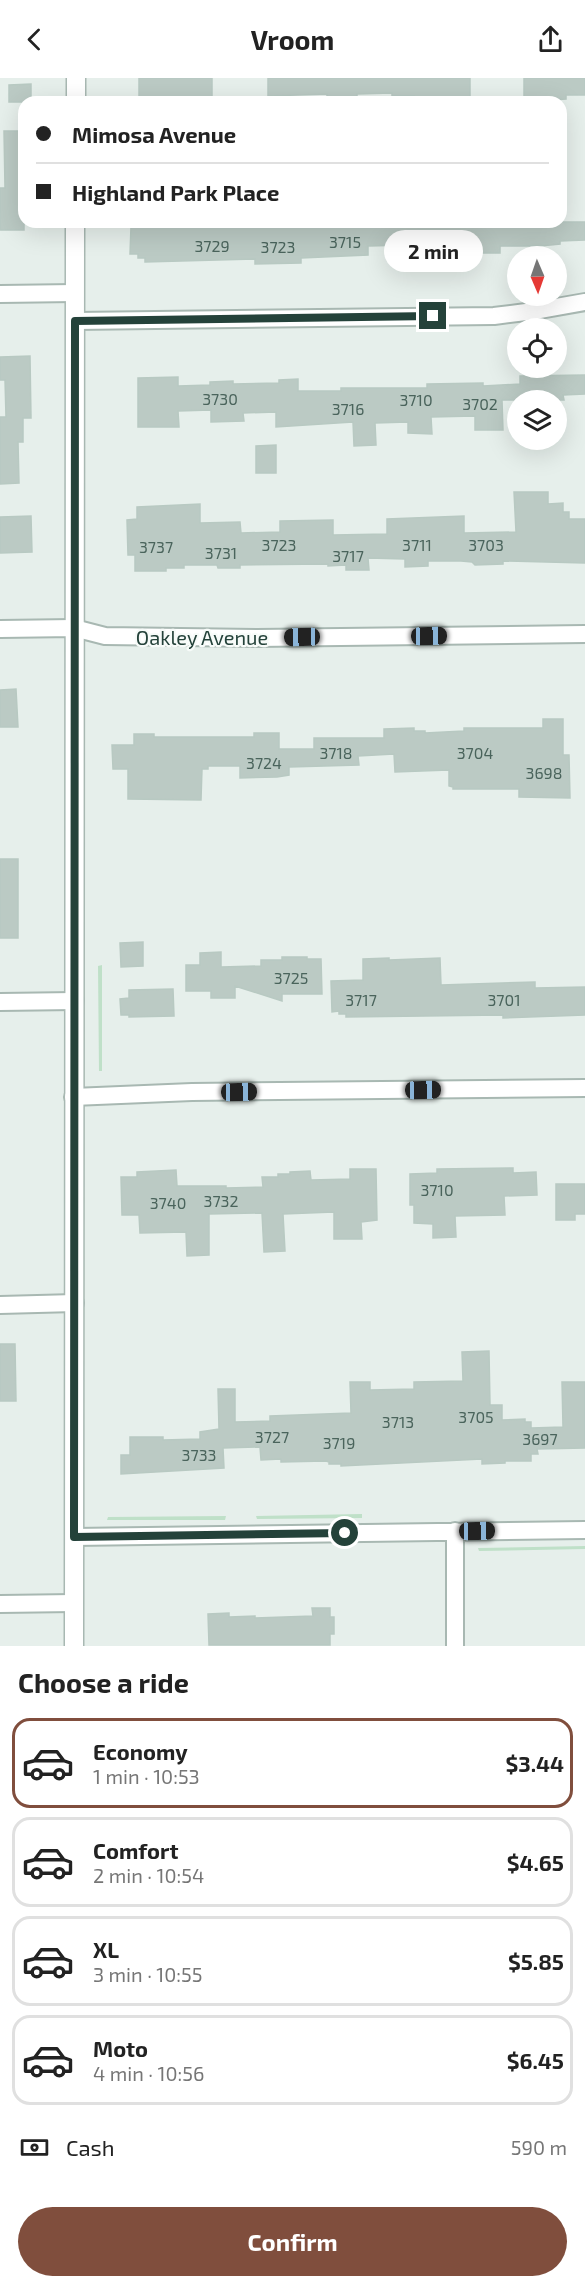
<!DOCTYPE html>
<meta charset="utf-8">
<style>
body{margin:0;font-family:"Exo 2",sans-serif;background:#f2f2f2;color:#222;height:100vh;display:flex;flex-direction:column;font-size:22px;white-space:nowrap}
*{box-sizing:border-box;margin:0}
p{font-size:20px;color:#767676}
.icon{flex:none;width:33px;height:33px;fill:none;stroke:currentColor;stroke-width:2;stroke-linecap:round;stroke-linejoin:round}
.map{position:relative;height:1568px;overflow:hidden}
.sheet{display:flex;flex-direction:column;background:#fff;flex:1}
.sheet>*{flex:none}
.banner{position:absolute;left:18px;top:18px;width:549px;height:132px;border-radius:18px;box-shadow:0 6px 24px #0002;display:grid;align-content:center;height:132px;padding:0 18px;background:#fff}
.needle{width:39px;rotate:178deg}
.controls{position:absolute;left:507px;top:168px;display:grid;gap:12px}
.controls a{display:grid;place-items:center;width:60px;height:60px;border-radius:50%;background:#fff;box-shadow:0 6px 24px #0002;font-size:30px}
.end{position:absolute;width:27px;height:27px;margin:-14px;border:8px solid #24423a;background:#fff;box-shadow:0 0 0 3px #fff}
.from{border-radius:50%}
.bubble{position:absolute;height:42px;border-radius:21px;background:#fff;box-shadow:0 6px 24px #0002;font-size:20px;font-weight:700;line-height:42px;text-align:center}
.car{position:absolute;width:18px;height:36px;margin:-18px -9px;border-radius:8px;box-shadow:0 0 4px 2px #0007;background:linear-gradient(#222 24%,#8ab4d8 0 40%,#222 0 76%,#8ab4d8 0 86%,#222 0)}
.banner b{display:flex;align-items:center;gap:21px;height:57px;font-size:22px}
.banner b+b{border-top:2px solid #e0e0e0}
.banner i{width:15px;height:15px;background:#222}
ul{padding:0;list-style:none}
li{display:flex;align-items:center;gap:18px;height:90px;margin:0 12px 9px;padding:0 6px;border:3px solid #e0e0e0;border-radius:18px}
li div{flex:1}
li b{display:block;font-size:22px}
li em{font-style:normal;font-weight:700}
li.on{border-color:#804e3d}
li>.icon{width:54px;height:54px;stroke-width:1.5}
h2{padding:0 18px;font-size:27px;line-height:72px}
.pay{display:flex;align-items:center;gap:15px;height:66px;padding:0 18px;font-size:22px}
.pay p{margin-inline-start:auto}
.primary-button{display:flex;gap:12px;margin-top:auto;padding:12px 18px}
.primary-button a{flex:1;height:69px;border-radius:36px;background:#804e3d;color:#fff;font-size:24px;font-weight:700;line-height:69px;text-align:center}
header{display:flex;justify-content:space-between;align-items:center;height:78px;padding:0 18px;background:#fff;font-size:27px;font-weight:700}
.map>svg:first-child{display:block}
.green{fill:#bfe0c8}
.building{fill:#bbcac4;stroke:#b8c9c2;stroke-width:1.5}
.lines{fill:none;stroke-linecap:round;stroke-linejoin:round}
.minor-casing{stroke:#a8b8b2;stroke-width:20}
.tertiary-casing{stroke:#a8b8b2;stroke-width:21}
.minor{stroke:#fff;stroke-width:16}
.tertiary{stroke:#fff;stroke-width:18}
.route{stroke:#24423a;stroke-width:8}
.labels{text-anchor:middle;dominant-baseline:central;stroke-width:4.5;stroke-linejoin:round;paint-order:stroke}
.number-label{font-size:16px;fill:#4a645c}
.street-label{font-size:20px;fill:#24423a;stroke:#f7fbf9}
</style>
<header><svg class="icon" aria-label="back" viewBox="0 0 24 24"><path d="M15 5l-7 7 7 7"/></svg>Vroom<svg class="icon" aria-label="share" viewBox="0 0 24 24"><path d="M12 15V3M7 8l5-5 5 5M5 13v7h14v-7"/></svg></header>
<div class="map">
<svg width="585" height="1568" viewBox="0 0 585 1568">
<rect width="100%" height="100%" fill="#e6efeb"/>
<!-- green -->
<path class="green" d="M 102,887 L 102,993 L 99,993 L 98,888 Z
M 362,1436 L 362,1440 L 257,1441 L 256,1438 Z
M 226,1438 L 225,1442 L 107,1442 L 108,1439 Z
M 585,1468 L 585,1471 L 479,1473 L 478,1470 Z"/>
<!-- building -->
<path class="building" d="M 139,0 L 212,0 L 212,24 L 139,24 Z
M 268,0 L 470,0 L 470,24 L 414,24 L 414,18 L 392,18 L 392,15 L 357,16 L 357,24 L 327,24 L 327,16 L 268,18 Z
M 524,0 L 585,0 L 585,17 L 566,17 L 566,21 L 549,22 L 549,24 L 524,24 Z
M 31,6 L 31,24 L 9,24 L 9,7 Z
M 4,53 L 24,53 L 24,152 L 0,152 L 0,110 L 5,110 Z
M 140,144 L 205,144 L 205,148 L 255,146 L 255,144 L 290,146 L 337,144 L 357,145 L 358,149 L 393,149 L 393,144 L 409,144 L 409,148 L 452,146 L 452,144 L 585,144 L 585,162 L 560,163 L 560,166 L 540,168 L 500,168 L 500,175 L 482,175 L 482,169 L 443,170 L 443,176 L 414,178 L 407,177 L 407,167 L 368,168 L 368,177 L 301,180 L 301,185 L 255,186 L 255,181 L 145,184 L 145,180 L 138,180 L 138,176 L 130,176 L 131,149 L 140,149 Z
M 30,278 L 31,340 L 23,340 L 23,364 L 18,364 L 19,405 L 0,406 L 0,339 L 6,339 L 5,302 L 0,302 L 0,279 Z
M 585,297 L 585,316 L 563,317 L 564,322 L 502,322 L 503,352 L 475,352 L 475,338 L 431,339 L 432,356 L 408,355 L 408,344 L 375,345 L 376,367 L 354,368 L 353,344 L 276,349 L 276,334 L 243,335 L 244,343 L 211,344 L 211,332 L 178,333 L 179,349 L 138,349 L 138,300 L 178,299 L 178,308 L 210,307 L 210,304 L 233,303 L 233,306 L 279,305 L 279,302 L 298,301 L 298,313 L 341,313 L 341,310 L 427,310 L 427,306 L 483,305 L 483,308 L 520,306 L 520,298 Z
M 276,367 L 276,395 L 256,395 L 256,368 Z
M 514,414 L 548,414 L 548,426 L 563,425 L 563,434 L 569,434 L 569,441 L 585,441 L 585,485 L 503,483 L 503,486 L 475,487 L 472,484 L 461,483 L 428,483 L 428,488 L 405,489 L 405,481 L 368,480 L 369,492 L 346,492 L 346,487 L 328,488 L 328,486 L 240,487 L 240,490 L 218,490 L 217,487 L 184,487 L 184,490 L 166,490 L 166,493 L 135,493 L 135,477 L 128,477 L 127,442 L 137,441 L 137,429 L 200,426 L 200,445 L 240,444 L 241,455 L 280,454 L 280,443 L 333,442 L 333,457 L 387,456 L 387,441 L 464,438 L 464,455 L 516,454 Z
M 31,438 L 32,474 L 0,475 L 0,439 Z
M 16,611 L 18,649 L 0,649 L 0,612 Z
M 543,641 L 563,641 L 563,677 L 569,677 L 570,720 L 519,719 L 519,711 L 453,711 L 453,709 L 449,708 L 449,692 L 395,694 L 394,676 L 358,678 L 359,687 L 289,689 L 289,697 L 277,699 L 240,700 L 240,688 L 208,688 L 208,691 L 202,691 L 201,722 L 128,721 L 128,691 L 113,691 L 112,667 L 134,667 L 134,656 L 154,656 L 154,659 L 254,659 L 254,655 L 279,655 L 279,671 L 314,671 L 314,660 L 384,660 L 384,651 L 414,650 L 414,653 L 425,653 L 425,655 L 464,653 L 464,650 L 543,650 Z
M 0,781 L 18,781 L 18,860 L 0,860 Z
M 143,864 L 143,888 L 121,889 L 120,865 Z
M 221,874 L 221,889 L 261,888 L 261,882 L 282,882 L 282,879 L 307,879 L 307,881 L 321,881 L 322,916 L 282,916 L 282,923 L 235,908 L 235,920 L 211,920 L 211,913 L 186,913 L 186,887 L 200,887 L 200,875 Z
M 389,880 L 389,882 L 440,880 L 441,907 L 535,904 L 535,910 L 585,909 L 585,937 L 503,940 L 503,937 L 346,939 L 346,936 L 339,936 L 339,933 L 332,934 L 331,903 L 363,902 L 363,881 Z
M 173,911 L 174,938 L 129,939 L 129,937 L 121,937 L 120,921 L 129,920 L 129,912 Z
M 513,1090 L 513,1095 L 536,1094 L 537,1117 L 504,1118 L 505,1137 L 455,1138 L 456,1159 L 433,1160 L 433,1146 L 414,1145 L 414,1127 L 410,1127 L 410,1096 L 437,1095 L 437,1091 Z
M 350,1091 L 376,1091 L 377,1142 L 361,1144 L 362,1161 L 334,1161 L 334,1134 L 283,1136 L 285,1173 L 264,1174 L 262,1135 L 209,1136 L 209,1177 L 187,1178 L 186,1154 L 140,1155 L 139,1137 L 122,1137 L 121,1099 L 137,1099 L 137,1094 L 176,1092 L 177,1108 L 226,1108 L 226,1110 L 263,1109 L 262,1099 L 278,1099 L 278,1096 L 290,1096 L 290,1094 L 310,1093 L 311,1102 L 350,1101 Z
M 556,1106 L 585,1106 L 585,1136 L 575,1136 L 575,1142 L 556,1142 Z
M 0,1266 L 15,1266 L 16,1323 L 0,1323 Z
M 489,1273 L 490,1327 L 502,1327 L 502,1342 L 525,1341 L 525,1344 L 531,1344 L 531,1350 L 563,1349 L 562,1304 L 585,1304 L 585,1370 L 537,1371 L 538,1376 L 531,1376 L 531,1383 L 505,1383 L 505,1385 L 482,1386 L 482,1381 L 341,1388 L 341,1386 L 329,1386 L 329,1384 L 326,1383 L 281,1384 L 281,1381 L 261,1382 L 260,1369 L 223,1370 L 224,1390 L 121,1396 L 121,1377 L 130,1377 L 130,1359 L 163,1359 L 163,1362 L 200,1361 L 200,1354 L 219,1351 L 218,1311 L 235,1311 L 235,1344 L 270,1343 L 270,1338 L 351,1335 L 350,1304 L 370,1304 L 370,1312 L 414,1311 L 414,1304 L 463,1303 L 462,1274 Z
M 312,1530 L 330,1530 L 330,1539 L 334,1539 L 334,1556 L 330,1556 L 330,1567 L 209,1567 L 208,1536 L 229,1535 L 229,1539 L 255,1538 L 255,1540 L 313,1538 Z"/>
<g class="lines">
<defs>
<path id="minor" d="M 0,216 L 75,215
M 75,243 L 494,238 L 534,233 L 585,224
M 0,551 L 74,550 L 105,558 L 257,560 L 585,556
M 0,924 L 75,923
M 73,1019 L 192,1014 L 585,1010
M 0,1227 L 75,1225
M 455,1453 L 455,1568
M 74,1459 L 585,1452
M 0,1526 L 74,1525"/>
<path id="tertiary" d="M 76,24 L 76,0
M 74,1568 L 75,144"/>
</defs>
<!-- minor casing -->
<use href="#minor" class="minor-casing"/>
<!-- tertiary casing -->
<use href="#tertiary" class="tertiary-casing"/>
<!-- minor -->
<use href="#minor" class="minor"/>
<!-- tertiary -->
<use href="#tertiary" class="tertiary"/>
</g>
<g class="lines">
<!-- route -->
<path class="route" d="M 345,1455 L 74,1459 L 75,243 L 433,238"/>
</g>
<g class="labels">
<!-- number labels -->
<g class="number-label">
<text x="345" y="163">3715</text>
<text x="212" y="167">3729</text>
<text x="278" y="168">3723</text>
<text x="220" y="320">3730</text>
<text x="416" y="321">3710</text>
<text x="480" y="325">3702</text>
<text x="348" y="330">3716</text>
<text x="279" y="466">3723</text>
<text x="417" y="466">3711</text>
<text x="486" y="466">3703</text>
<text x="156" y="468">3737</text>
<text x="221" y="474">3731</text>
<text x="348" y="477">3717</text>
<text x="336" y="674">3718</text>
<text x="475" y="674">3704</text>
<text x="264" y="684">3724</text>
<text x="544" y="694">3698</text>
<text x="291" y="899">3725</text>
<text x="361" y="921">3717</text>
<text x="504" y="921">3701</text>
<text x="437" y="1111">3710</text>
<text x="221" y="1122">3732</text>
<text x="168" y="1124">3740</text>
<text x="476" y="1338">3705</text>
<text x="398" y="1343">3713</text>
<text x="272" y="1358">3727</text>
<text x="540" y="1360">3697</text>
<text x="339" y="1364">3719</text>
<text x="199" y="1376">3733</text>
</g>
<!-- street labels -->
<g class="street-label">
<text x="202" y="559">Oakley Avenue</text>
</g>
</g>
</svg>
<div class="controls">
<a><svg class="needle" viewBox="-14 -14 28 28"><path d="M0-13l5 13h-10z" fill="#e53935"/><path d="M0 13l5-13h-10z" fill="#767676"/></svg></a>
<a><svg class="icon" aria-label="locate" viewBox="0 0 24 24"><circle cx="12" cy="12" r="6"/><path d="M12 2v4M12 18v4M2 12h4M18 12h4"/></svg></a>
<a><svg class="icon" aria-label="layers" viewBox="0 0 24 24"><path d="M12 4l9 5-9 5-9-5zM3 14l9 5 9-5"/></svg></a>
</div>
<i class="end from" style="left:345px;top:1455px"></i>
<i class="end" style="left:433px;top:238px"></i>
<div class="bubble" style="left:384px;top:152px;width:99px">2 min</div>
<i class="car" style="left:429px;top:558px;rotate:89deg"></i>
<i class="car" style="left:302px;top:559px;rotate:269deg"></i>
<i class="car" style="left:423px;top:1012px;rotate:89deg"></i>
<i class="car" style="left:239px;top:1014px;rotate:89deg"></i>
<i class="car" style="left:477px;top:1453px;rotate:89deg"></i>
<div class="banner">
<b><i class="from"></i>Mimosa Avenue</b>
<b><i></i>Highland Park Place</b>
</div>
</div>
<section class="sheet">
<h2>Choose a ride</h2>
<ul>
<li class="on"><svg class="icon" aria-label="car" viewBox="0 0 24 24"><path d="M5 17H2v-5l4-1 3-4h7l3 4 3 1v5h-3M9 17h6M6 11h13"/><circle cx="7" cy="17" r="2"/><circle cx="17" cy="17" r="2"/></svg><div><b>Economy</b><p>1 min · 10:53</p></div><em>$3.44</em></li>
<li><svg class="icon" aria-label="car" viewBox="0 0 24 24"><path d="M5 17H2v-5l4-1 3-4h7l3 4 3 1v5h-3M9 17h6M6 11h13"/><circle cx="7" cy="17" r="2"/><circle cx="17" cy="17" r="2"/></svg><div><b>Comfort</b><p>2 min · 10:54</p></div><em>$4.65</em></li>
<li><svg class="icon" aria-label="car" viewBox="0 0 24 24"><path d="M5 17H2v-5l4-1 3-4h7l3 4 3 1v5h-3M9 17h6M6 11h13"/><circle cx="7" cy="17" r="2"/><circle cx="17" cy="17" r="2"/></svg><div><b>XL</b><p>3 min · 10:55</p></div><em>$5.85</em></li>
<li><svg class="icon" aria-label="car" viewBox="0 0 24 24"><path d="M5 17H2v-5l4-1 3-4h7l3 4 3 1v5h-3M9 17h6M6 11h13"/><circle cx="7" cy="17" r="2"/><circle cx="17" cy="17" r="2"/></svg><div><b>Moto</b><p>4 min · 10:56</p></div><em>$6.45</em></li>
</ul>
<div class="pay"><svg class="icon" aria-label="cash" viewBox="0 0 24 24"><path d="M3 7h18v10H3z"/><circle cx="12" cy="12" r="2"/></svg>Cash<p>590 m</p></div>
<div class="primary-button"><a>Confirm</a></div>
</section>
